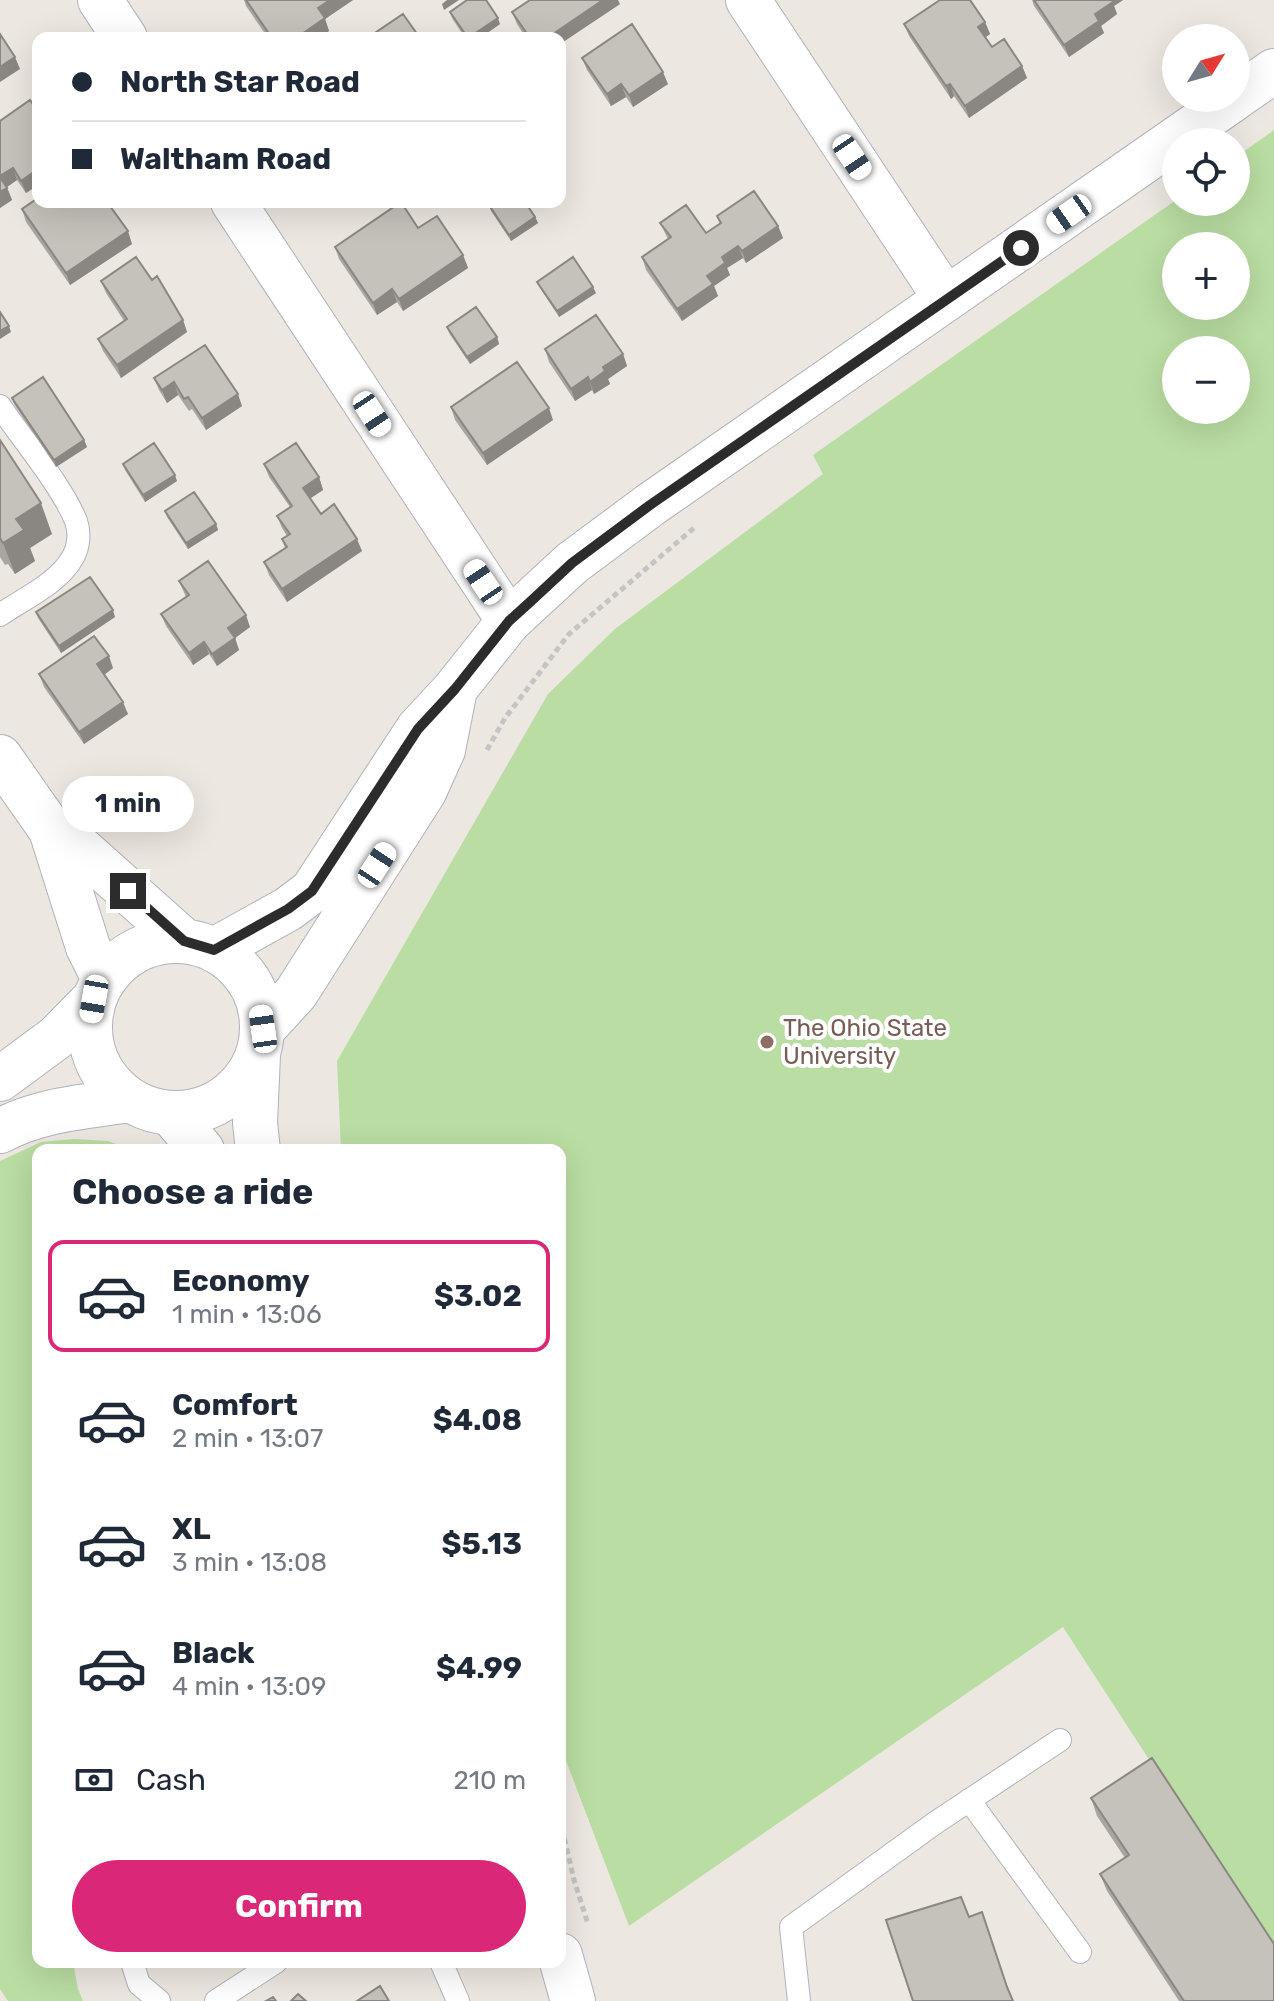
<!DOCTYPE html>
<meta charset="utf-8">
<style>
body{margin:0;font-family:Rubik,sans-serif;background:#f2f2f3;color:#1f2937;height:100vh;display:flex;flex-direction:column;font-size:30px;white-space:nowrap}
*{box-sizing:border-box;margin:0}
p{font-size:26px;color:#747a83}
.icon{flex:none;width:44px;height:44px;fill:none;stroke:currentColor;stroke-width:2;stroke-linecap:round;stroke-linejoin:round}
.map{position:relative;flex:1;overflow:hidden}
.side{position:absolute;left:32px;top:1144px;width:534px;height:824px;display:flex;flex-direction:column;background:#fff;border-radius:16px;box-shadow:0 8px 32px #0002}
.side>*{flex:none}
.guide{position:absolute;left:32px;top:32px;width:534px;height:176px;border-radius:16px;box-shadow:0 8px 32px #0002;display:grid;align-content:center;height:176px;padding:0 40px;background:#fff}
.needle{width:52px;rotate:53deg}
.tools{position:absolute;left:1162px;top:24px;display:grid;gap:16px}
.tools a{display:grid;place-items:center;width:88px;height:88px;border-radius:50%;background:#fff;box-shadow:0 8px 32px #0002;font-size:40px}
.end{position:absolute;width:36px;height:36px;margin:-18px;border:10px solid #2c2c2c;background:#fff;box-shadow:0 0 0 4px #fff}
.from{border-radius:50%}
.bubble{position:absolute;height:56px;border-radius:28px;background:#fff;box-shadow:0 8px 32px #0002;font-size:26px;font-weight:700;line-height:56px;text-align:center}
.car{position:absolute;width:24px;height:48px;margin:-24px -12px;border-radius:10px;box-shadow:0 0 6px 2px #0007;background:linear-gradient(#fff 24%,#345 0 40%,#fff 0 76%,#345 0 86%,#fff 0)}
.guide b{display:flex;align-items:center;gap:28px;height:76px;font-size:30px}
.guide b+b{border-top:2px solid #e0e1e3}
.guide i{width:20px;height:20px;background:#1f2937}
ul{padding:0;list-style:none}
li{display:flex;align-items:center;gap:24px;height:112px;margin:0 16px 12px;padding:0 24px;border:4px solid transparent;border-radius:16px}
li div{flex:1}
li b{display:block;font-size:30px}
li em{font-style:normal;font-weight:700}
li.active{border-color:#db2777}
li>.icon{width:72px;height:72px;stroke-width:1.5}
h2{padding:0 40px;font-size:36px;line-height:96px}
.pay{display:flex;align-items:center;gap:20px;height:88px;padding:0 40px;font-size:30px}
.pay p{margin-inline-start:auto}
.cta{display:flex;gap:16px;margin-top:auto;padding:16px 40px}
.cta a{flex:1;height:92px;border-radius:48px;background:#db2777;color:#fff;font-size:32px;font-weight:700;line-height:92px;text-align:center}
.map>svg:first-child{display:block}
.green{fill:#b9dda2;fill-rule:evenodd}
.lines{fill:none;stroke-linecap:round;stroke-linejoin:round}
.service-casing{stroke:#b0b2bb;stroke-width:24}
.minor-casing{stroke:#b0b2bb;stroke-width:46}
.tertiary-casing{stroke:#b0b2bb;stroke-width:46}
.path{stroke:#c4c4c4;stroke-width:5;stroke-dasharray:6 4;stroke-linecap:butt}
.service{stroke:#fff;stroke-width:22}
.minor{stroke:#fff;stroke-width:44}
.tertiary{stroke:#fff;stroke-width:44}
.wall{fill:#a9a6a1}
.shaded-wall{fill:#8a8783}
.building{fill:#c5c1bb;stroke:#8a8783;stroke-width:2}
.route{stroke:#2c2c2c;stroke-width:10}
.education-dot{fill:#8d6e63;stroke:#fff;stroke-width:3}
.labels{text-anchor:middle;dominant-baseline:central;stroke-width:8;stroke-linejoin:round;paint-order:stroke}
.education-label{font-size:24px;fill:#785e54;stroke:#fff;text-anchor:start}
</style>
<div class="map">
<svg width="1274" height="2001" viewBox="0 0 1274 2001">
<rect width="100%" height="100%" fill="#ece7e0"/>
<!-- green -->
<path class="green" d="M 1274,130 L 1274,1952 L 1063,1627 L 629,1926 L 560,1745 L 560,1150 L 341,1150 L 337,1061 L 548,694 L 615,629 L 823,474 L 813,455 L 1176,200 L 1176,202 L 1236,202 L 1236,157 ZM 1176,246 L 1236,246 L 1236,306 L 1176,306 ZM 1176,350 L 1236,350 L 1236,410 L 1176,410 Z
M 74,1139 L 108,1141 L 132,1150 L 38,1150 L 38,1962 L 73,1962 L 78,1989 L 83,2001 L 8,2001 L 0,1989 L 0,1161 L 41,1142 Z"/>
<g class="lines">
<defs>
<path id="service" d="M 0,406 C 22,439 62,486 76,521 C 80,532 79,547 73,557 C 59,583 23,599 0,615
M 969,1800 L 1080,1952
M 132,1962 L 139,1984 L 159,2001
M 441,1962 L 458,2001
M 216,2001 L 276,1962
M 799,2001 L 791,1927 L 935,1823 L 1060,1740"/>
<path id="minor" d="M 100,0 L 125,38
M 748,0 L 946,299
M 233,202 L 509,621
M 171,1114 L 202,1150
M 258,1150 L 255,1123 L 258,1055
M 560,1955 L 573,2001"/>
<path id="tertiary" d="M 1236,97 L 1274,71
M 0,757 L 51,830 L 88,947 L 104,979
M 51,830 L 81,849 L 184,941
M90 1027a86 86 0 1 1 172 0a86 86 0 1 1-172 0Z
M 214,950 L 288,909 L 312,891 L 418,729 L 455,689 L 509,621 L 572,563 L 650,505 L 1235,98
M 263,1029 L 296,993 L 424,792 L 443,750 L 455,689
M 0,1079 L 57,1037 L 94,999
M 0,1131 C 41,1109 85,1107 130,1100"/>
</defs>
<!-- service casing -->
<use href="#service" class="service-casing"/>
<!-- minor casing -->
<use href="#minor" class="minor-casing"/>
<!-- tertiary casing -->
<use href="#tertiary" class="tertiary-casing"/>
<!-- path -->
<path class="path" d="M 487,750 L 505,718 L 569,634 L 694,528
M 560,1819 L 574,1880 L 588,1924"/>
<!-- service -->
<use href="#service" class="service"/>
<!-- minor -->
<use href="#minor" class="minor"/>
<!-- tertiary -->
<use href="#tertiary" class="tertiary"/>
</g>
<!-- wall -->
<path class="wall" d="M 244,0 L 353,0 L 325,19 L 329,31 L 319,38 L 268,38 L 246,6 Z
M 1032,0 L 1123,0 L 1114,6 L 1117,14 L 1101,26 L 1104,33 L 1069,57 L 1034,6 Z
M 620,4 L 560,44 L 560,38 L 526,38 L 517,24 L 512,12 Z
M 450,12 L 500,24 L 480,38 L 465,38 L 452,18 Z
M 985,22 L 990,34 L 986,37 L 992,47 L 1022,66 L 1027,78 L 969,118 L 954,96 L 951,99 L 909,36 L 904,24 Z
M 582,58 L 668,84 L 633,107 L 626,97 L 611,106 L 587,70 Z
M 38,112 L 38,185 L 26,193 L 17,180 L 7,187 L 12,200 L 0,208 L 0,121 Z
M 489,205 L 535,217 L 538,223 L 511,241 L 491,211 Z
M 22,209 L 132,244 L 70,285 L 26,222 Z
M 717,216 L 778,226 L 783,238 L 746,263 L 743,258 L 727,268 L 730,275 L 714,286 L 718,296 L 682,321 L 646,270 L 642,257 L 668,239 L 660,223 L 706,233 L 720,224 Z
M 418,228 L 463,255 L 468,268 L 403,311 L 397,302 L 377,315 L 339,259 L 335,247 Z
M 152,280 L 183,320 L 187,332 L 121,378 L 103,351 L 98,339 L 124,321 L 106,293 L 101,281 Z
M 537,282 L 596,293 L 559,317 L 540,288 Z
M 447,327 L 497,337 L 499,344 L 470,364 L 449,333 Z
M 545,349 L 623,354 L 627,366 L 608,379 L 610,384 L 594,394 L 592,390 L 575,401 L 549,362 Z
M 154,378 L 242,406 L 206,430 L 192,409 L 189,411 L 178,395 L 167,403 L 159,390 Z
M 12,398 L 84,440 L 87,447 L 56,467 L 14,404 Z
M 451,407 L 553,420 L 487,465 L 455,420 Z
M 0,440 L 52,534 L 30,548 L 35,561 L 15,574 L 8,564 L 5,565 L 0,557 Z
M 123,464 L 177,481 L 145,502 L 125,470 Z
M 264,464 L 319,477 L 323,490 L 310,498 L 321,514 L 362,551 L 287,602 L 269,575 L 264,562 L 285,548 L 282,539 L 287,536 L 282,528 L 277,516 L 290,507 L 269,477 Z
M 165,511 L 216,524 L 218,530 L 188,549 L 167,517 Z
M 179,581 L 250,627 L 235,638 L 239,650 L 217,666 L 209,654 L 193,665 L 166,626 L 161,614 L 186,597 Z
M 36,612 L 115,617 L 61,653 L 38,618 Z
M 113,668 L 104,675 L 128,714 L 84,744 L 44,687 L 39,674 Z
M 1091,1798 L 1274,2001 L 1179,2001 L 1107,1891 L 1100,1874 L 1125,1858 L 1097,1816 Z"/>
<!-- shaded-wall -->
<path class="shaded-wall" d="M 330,0 L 353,0 L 325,19 L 329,31 L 319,38 L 296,38 L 318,8 Z
M 447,0 L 459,0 L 444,10 L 442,4 Z
M 603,0 L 618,0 L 620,4 L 560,44 L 560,38 L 547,38 Z
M 1110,0 L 1123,0 L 1114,6 L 1117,14 L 1101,26 L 1104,33 L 1069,57 L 1064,45 Z
M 498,18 L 500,24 L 480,38 L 468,38 Z
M 985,22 L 990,34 L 983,39 L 978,27 Z
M 15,57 L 20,69 L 0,82 L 0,67 Z
M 1022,66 L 1027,78 L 969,118 L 965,106 Z
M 663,72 L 668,84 L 633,107 L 629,95 Z
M 621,84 L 626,97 L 611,106 L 607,94 Z
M 950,84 L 954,96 L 951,99 L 946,86 Z
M 13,168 L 17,180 L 4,189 L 0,176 Z
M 38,169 L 38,185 L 26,193 L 21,181 Z
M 7,188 L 12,200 L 0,208 L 0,192 Z
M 535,217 L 538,223 L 511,241 L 509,235 Z
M 778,226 L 783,238 L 746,263 L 742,251 Z
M 128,231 L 132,244 L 70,285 L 66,273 Z
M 738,246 L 743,258 L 727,268 L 730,275 L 714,286 L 718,296 L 682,321 L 677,309 L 707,276 L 722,257 Z
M 463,255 L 468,268 L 403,311 L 399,299 Z
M 593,287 L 596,293 L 559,317 L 557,311 Z
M 392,289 L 397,302 L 377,315 L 373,303 Z
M 183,320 L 187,332 L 121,378 L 117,365 Z
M 9,326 L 11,332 L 0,339 L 0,331 Z
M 497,337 L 499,344 L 470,364 L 467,357 Z
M 623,354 L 627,366 L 608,379 L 610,384 L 594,394 L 590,382 L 603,367 Z
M 588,377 L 592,390 L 575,401 L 571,389 Z
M 174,382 L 178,395 L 167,403 L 162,390 Z
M 238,394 L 242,406 L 206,430 L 202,418 Z
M 549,408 L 553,420 L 487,465 L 483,453 Z
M 84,440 L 87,447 L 56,467 L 54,460 Z
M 175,475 L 177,481 L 145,502 L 143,495 Z
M 319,477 L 323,490 L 308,500 L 303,488 Z
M 41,503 L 52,534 L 30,548 L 35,561 L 15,574 L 3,543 L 16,519 Z
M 216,524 L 218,530 L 188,549 L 186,543 Z
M 357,539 L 362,551 L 287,602 L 282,589 Z
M 113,610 L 115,617 L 61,653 L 59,646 Z
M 246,615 L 250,627 L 235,638 L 239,650 L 217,666 L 212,654 L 228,628 Z
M 204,642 L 209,654 L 193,665 L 189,653 Z
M 109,656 L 113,668 L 101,677 L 97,664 Z
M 123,702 L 128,714 L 84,744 L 79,732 Z"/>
<!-- building -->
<path class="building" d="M 246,0 L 330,0 L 318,8 L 325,18 L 296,38 L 272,38 Z
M 467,0 L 486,0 L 498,18 L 468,38 L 450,12 Z
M 530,0 L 603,0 L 547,38 L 530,38 L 512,12 Z
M 940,0 L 970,0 L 985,22 L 978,27 L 992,47 L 1004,39 L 1022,66 L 965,106 L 950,84 L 946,86 L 904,24 Z
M 1034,0 L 1112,0 L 1113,2 L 1095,14 L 1099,21 L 1064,45 Z
M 403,14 L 420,38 L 370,38 L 369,37 Z
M 632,24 L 663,72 L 629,95 L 621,84 L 607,94 L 582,58 Z
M 0,34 L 15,57 L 0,67 Z
M 30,100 L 38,112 L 38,169 L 21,181 L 13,168 L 0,176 L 0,121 Z
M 0,177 L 7,188 L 0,192 Z
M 754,191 L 778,226 L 742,251 L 738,246 L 722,257 L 725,263 L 707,276 L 713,284 L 677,309 L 642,257 L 671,237 L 660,223 L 686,205 L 706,233 L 721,223 L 717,216 Z
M 38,198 L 38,202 L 107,202 L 128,231 L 66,273 L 22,209 Z
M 401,202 L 418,228 L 437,216 L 463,255 L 399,299 L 392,289 L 373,303 L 335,247 Z
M 493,202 L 525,202 L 535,217 L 509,235 L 489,205 Z
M 136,257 L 152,280 L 157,276 L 183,320 L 117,365 L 98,339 L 127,319 L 101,281 Z
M 573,257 L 593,287 L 557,311 L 537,282 Z
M 476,307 L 497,337 L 467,357 L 447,327 Z
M 0,312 L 9,326 L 0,331 Z
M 596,315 L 623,354 L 603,367 L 605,371 L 590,382 L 588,377 L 571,389 L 545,349 Z
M 205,345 L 238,394 L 202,418 L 188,397 L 184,399 L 174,382 L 162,390 L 154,378 Z
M 517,362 L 549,408 L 483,453 L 451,407 Z
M 43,377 L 84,440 L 54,460 L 12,398 Z
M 0,440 L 41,503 L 16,519 L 24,530 L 3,543 L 0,538 Z
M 154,443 L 175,475 L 143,495 L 123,464 Z
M 296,443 L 319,477 L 303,488 L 321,514 L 334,504 L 357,539 L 282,589 L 264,562 L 287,547 L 282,539 L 290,534 L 277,516 L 292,506 L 264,464 Z
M 194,492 L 216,524 L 186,543 L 165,511 Z
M 208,561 L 246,615 L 228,628 L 235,638 L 212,654 L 204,642 L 189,653 L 161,614 L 189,595 L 179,581 Z
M 90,577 L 113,610 L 59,646 L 36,612 Z
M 94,636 L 109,656 L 97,664 L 123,702 L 79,732 L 39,674 Z
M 1152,1758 L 1274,1944 L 1274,2001 L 1184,2001 L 1100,1874 L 1129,1855 L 1091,1798 Z
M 961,1897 L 969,1917 L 982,1912 L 1007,1987 L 1013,2001 L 913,2001 L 886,1920 Z
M 380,1986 L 389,2001 L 357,2001 Z
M 298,1994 L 306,2001 L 291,2001 Z
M 273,1997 L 276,2001 L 266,2001 Z"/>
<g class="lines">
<!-- route -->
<path class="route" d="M 128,891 L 184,941 L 214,950 L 288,909 L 312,891 L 418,729 L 455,689 L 509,621 L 530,602 L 572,563 L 650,505 L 1021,248"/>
</g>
<!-- markers -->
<circle class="education-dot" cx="767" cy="1042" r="8"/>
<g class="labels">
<!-- education labels -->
<g class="education-label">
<text x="783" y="1028">The Ohio State<tspan x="783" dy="28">University</tspan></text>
</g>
</g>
</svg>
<div class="tools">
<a><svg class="needle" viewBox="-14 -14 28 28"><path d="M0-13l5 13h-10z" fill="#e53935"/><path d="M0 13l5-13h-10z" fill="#747a83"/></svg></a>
<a><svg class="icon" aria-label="locate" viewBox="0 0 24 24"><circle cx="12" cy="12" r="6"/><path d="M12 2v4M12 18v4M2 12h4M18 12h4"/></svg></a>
<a>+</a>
<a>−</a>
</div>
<i class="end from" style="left:1021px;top:248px"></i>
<i class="end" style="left:128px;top:891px"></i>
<div class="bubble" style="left:62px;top:776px;width:132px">1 min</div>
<i class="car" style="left:852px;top:157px;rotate:146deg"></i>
<i class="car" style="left:1069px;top:214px;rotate:235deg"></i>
<i class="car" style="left:372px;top:414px;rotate:147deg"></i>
<i class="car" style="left:483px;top:582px;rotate:326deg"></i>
<i class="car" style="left:377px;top:865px;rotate:33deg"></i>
<i class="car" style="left:94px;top:999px;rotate:190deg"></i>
<i class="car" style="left:263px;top:1029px;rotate:352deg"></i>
<div class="guide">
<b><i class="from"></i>North Star Road</b>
<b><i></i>Waltham Road</b>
</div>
<section class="side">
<h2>Choose a ride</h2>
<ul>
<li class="active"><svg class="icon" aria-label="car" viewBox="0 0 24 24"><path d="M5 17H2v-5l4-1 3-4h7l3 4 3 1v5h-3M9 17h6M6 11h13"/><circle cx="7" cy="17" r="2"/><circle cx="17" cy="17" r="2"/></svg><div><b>Economy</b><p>1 min · 13:06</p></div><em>$3.02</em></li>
<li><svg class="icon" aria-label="car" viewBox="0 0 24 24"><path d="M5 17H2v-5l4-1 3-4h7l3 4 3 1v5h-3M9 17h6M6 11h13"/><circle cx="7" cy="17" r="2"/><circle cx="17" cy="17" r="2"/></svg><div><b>Comfort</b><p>2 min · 13:07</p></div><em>$4.08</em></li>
<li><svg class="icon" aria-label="car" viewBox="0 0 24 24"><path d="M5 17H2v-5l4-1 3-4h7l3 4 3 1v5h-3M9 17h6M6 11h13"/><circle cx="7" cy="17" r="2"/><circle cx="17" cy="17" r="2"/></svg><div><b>XL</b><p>3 min · 13:08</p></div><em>$5.13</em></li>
<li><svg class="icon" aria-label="car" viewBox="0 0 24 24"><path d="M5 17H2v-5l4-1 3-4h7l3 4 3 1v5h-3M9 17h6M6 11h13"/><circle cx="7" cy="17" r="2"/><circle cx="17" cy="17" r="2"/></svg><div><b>Black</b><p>4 min · 13:09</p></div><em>$4.99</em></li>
</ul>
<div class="pay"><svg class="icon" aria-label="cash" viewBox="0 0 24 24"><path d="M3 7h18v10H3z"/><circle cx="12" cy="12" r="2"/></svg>Cash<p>210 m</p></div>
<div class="cta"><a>Confirm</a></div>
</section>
</div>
